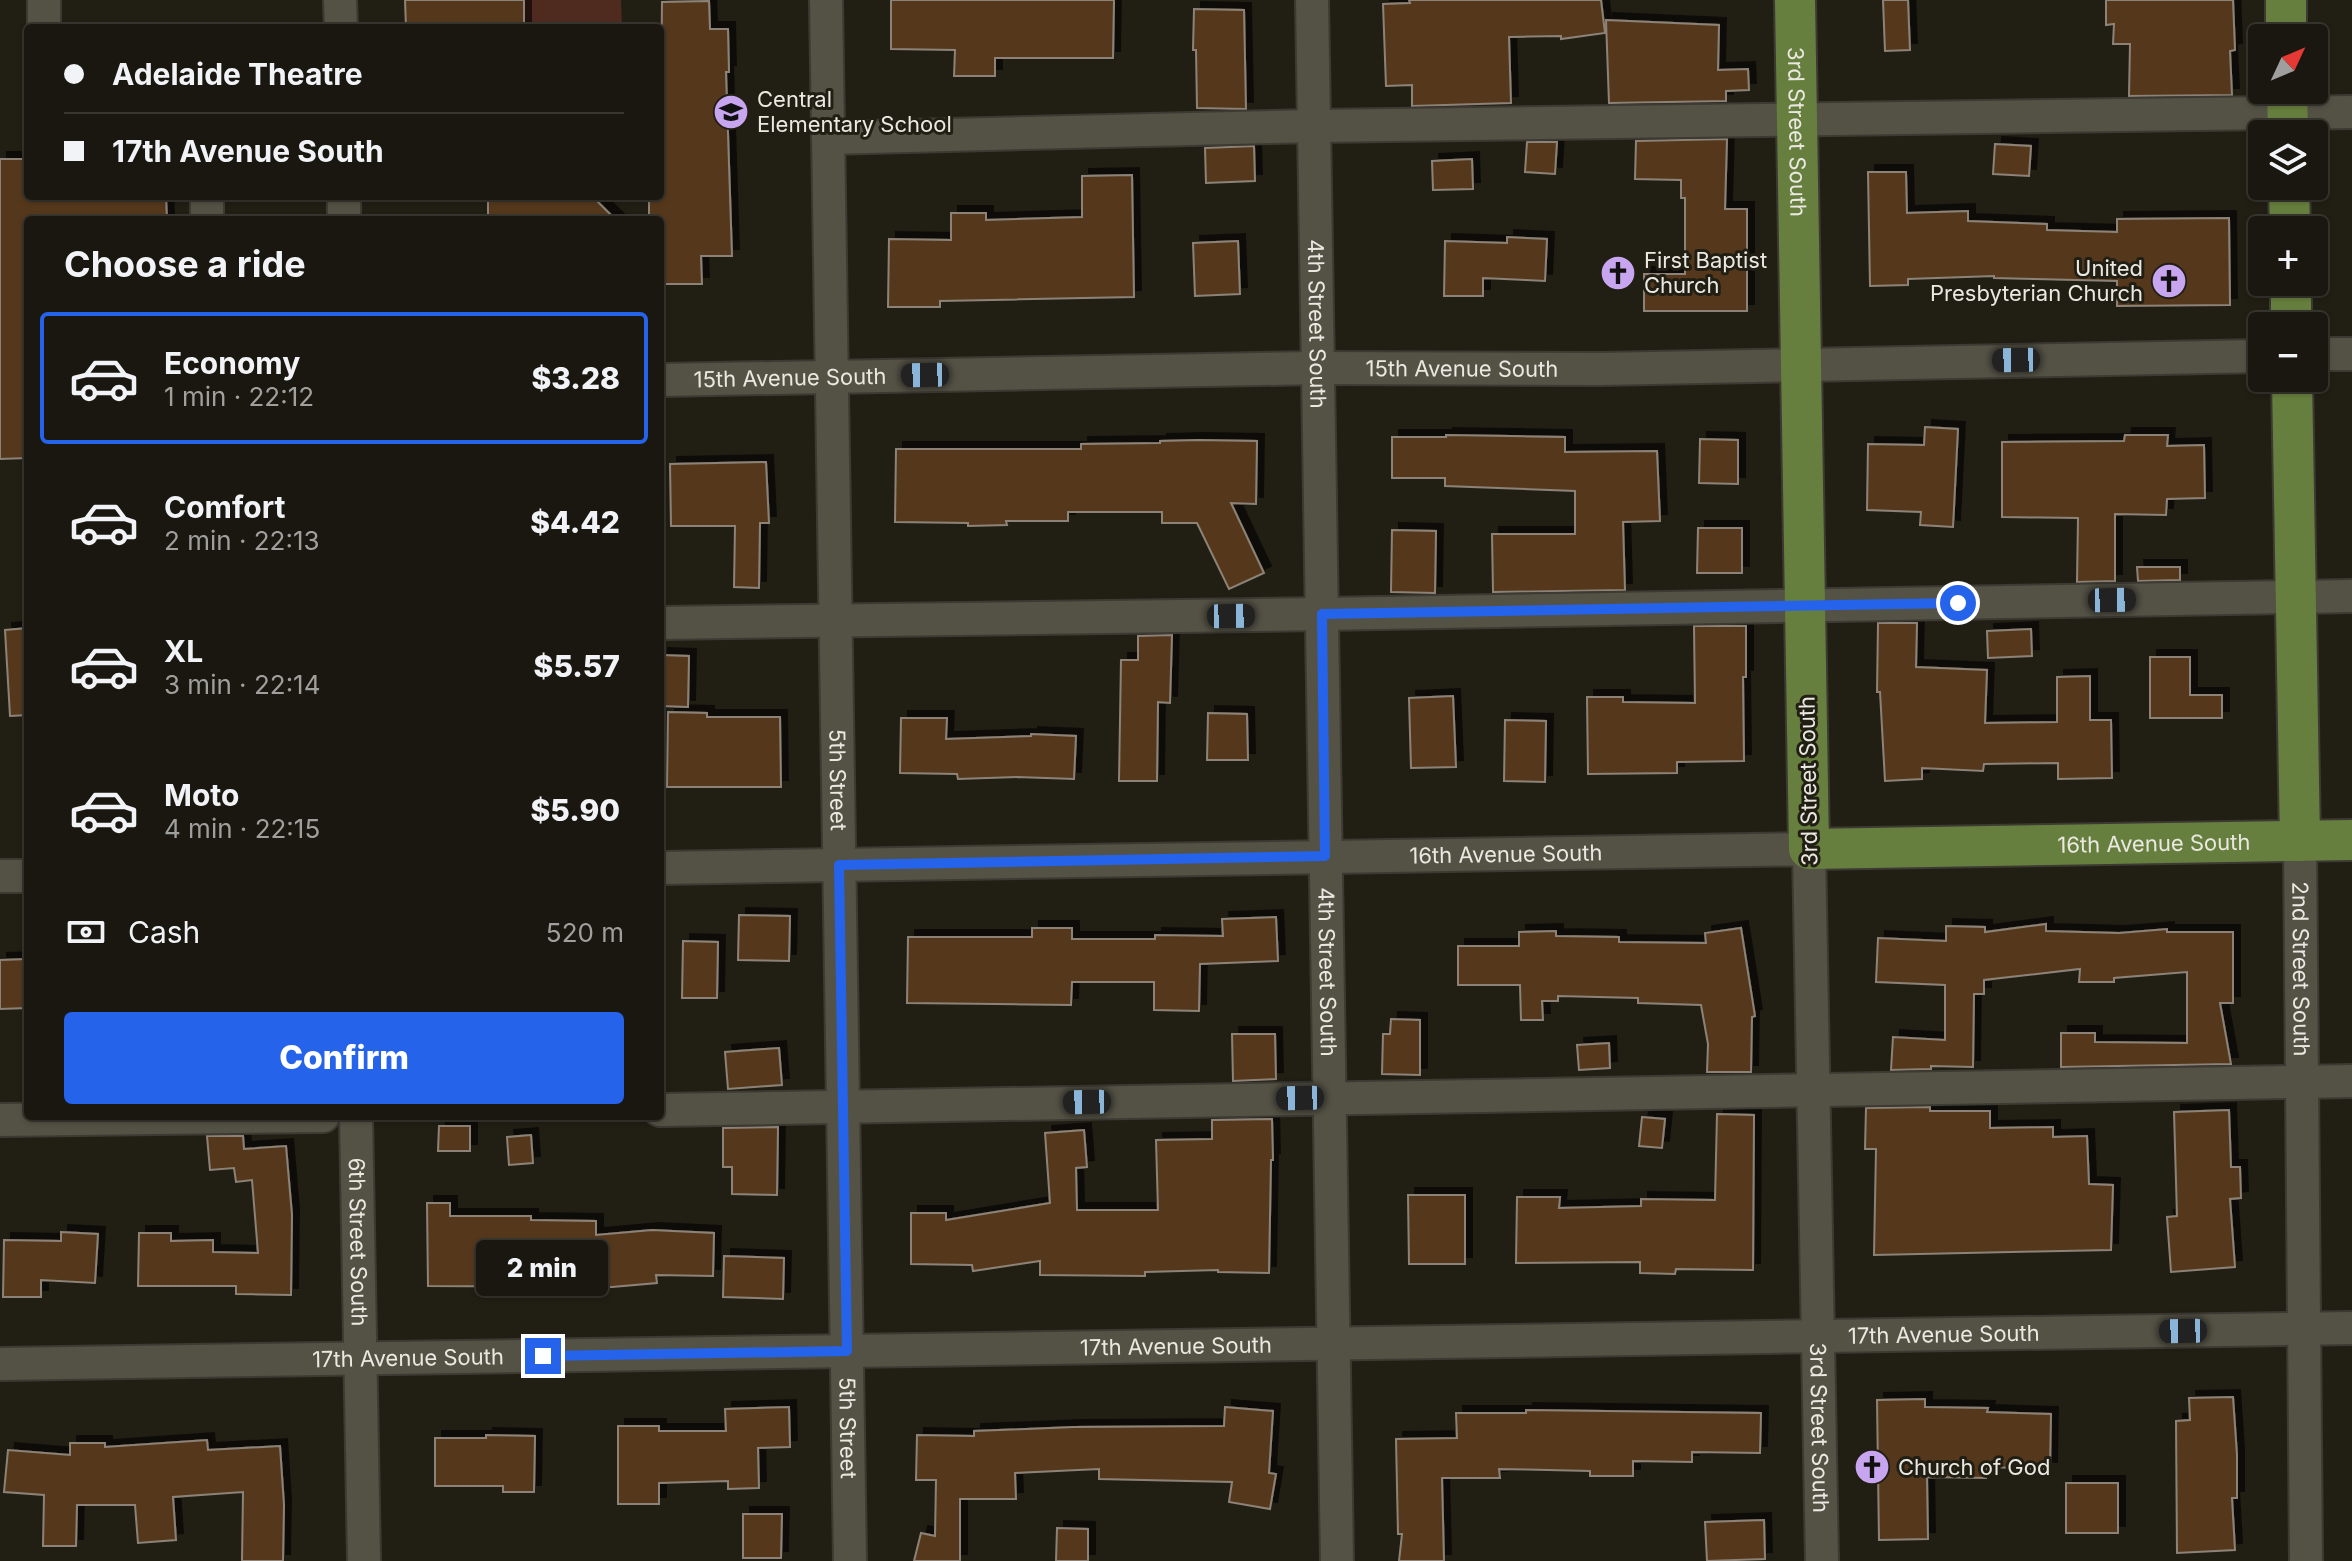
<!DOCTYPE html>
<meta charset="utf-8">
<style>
body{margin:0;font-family:Inter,sans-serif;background:#222018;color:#f1f3f6;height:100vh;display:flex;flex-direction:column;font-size:30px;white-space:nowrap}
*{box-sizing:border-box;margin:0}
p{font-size:26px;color:#9f9f9e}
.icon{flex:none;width:44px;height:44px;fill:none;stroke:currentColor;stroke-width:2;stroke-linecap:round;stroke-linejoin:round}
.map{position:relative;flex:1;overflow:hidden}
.details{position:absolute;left:24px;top:216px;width:640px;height:904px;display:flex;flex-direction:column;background:#19170f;border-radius:8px;box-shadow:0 2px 6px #0004,0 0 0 2px #37362f}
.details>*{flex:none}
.guide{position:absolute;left:24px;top:24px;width:640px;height:176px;border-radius:8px;box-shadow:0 2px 6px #0004,0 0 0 2px #37362f;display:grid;align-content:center;height:176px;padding:0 40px;background:#19170f}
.needle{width:52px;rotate:46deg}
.fabs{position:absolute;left:2248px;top:24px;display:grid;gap:16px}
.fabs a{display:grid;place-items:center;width:80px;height:80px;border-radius:8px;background:#19170f;box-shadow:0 2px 6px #0004,0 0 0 2px #37362f;font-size:40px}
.end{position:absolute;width:36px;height:36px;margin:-18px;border:10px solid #2563eb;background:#fff;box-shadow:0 0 0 4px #fff}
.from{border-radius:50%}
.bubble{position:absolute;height:56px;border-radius:8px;background:#19170f;box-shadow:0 2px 6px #0004,0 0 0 2px #37362f;font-size:26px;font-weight:800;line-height:56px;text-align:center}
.car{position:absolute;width:24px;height:48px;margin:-24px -12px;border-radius:10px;box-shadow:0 0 6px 2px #0007;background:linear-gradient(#222 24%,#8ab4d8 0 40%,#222 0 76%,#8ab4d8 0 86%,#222 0)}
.guide b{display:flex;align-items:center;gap:28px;height:76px;font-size:30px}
.guide b+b{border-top:2px solid #37362f}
.guide i{width:20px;height:20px;background:#f1f3f6}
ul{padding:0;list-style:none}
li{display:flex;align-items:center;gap:24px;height:132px;margin:0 16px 12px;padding:0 24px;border:4px solid transparent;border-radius:8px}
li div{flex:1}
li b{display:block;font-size:30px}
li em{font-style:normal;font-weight:800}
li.selected{border-color:#2563eb}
li>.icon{width:72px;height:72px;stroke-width:1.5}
h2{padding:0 40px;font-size:36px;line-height:96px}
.pay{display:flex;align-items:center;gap:20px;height:88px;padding:0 40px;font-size:30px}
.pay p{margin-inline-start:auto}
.cta{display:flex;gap:16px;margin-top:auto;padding:16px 40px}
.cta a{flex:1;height:92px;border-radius:8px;background:#2563eb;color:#fff;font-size:32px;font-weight:800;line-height:92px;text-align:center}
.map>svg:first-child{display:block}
.green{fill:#4f2a1f}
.building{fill:#54391a;stroke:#8d8278;stroke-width:2;filter:url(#shadow)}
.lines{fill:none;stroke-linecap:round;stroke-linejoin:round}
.minor-casing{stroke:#3c3a33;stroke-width:36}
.major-casing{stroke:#3c3a33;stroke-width:44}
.minor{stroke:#545245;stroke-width:32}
.major{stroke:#677f3e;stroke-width:40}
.route{stroke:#2563eb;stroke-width:10}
.labels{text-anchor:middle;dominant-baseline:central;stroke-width:6;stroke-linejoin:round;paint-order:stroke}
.poi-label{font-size:22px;fill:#eae8e1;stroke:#211f14;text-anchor:start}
.street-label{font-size:22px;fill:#eae8e1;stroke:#211f14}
</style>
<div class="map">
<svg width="2352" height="1561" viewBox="0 0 2352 1561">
<defs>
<filter id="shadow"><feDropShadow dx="7" dy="-7" stdDeviation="0" flood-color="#0009"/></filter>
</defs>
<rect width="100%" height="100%" fill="#211f14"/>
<!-- green -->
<path class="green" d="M 524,0 L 621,0 L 622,25 L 524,27 Z"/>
<!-- building -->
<path class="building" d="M 405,0 L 524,0 L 524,28 L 406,28 Z
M 891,0 L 1114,0 L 1113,58 L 995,58 L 995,76 L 954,76 L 955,50 L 891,49 Z
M 1409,0 L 1601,0 L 1605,33 L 1561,39 L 1561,36 L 1509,37 L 1511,103 L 1412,106 L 1412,85 L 1386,86 L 1383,4 L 1410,3 Z
M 1883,0 L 1908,0 L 1910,50 L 1885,51 Z
M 2106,0 L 2233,0 L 2235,50 L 2230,51 L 2232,95 L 2129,96 L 2130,44 L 2113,44 L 2114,24 L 2106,25 Z
M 709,1 L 710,29 L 728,29 L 729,72 L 726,72 L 732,256 L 701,256 L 702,284 L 660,284 L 660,220 L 649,220 L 649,196 L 660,196 L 662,2 Z
M 1194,9 L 1244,10 L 1246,109 L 1197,108 L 1196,50 L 1193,50 Z
M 1606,20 L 1719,25 L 1718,70 L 1748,69 L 1749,90 L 1726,91 L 1726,101 L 1609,103 Z
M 1727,139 L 1725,209 L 1747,209 L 1747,311 L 1644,311 L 1644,274 L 1685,274 L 1685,198 L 1681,198 L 1681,180 L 1635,179 L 1636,141 Z
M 1527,142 L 1557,142 L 1555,174 L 1525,172 Z
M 1995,144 L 2031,146 L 2029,176 L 1993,174 Z
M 1254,146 L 1255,181 L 1206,183 L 1205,148 Z
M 0,159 L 28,159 L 28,196 L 166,196 L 167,220 L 28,220 L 28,458 L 0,459 Z
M 1472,159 L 1473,189 L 1433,190 L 1432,161 Z
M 1868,172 L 1906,172 L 1907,213 L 1968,211 L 1968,221 L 2047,224 L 2047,230 L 2117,232 L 2117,219 L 2229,218 L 2230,305 L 2117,306 L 2117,281 L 1994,278 L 1994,276 L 1908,279 L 1908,285 L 1870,286 Z
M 1132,175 L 1134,297 L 940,301 L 940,307 L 888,307 L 889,239 L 951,240 L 951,213 L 986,213 L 986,220 L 1082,217 L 1082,176 Z
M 488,196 L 592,196 L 616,220 L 488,220 Z
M 1507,237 L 1547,239 L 1545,281 L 1483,278 L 1483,296 L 1444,296 L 1445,241 L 1507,243 Z
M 1238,241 L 1240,294 L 1195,296 L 1193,243 Z
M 1925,427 L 1958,429 L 1953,527 L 1920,525 L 1921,512 L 1867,510 L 1868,444 L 1924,445 Z
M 1446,435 L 1565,437 L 1565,452 L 1657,451 L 1660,521 L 1623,522 L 1625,590 L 1493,592 L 1492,534 L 1575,534 L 1575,491 L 1445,486 L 1445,478 L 1392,478 L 1392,437 L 1446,437 Z
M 2125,435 L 2168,435 L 2167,446 L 2204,445 L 2205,498 L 2167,499 L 2166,515 L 2115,514 L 2115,581 L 2077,582 L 2078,518 L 2002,517 L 2002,442 L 2124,441 Z
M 1700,439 L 1738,440 L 1738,484 L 1699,483 Z
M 1198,440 L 1257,441 L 1256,504 L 1231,503 L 1264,573 L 1229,589 L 1197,523 L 1162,523 L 1162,512 L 1068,512 L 1068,521 L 1006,521 L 1007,525 L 968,526 L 968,523 L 895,522 L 896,449 L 1081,449 L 1081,444 L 1160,443 L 1160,441 Z
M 766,462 L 769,523 L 760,523 L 759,588 L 734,587 L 735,526 L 671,526 L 670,464 Z
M 1698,528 L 1742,528 L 1742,573 L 1697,573 Z
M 1392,530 L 1436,531 L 1435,593 L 1391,592 Z
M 2137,567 L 2180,567 L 2180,580 L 2138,581 Z
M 1878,623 L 1917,623 L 1916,667 L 1987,670 L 1985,723 L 2057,722 L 2057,677 L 2090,676 L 2090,720 L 2111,720 L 2112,778 L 2058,779 L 2058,763 L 1984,764 L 1983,771 L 1922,768 L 1922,779 L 1885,781 L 1880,692 L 1877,692 Z
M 1694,626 L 1746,626 L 1746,677 L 1743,677 L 1744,761 L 1677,762 L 1677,773 L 1588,774 L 1587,697 L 1623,697 L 1623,702 L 1695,703 Z
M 28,628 L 28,715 L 10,716 L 5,630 Z
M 2031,629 L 2032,656 L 1988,658 L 1987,631 Z
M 1172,635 L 1170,703 L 1158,702 L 1157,781 L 1119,781 L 1121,660 L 1138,660 L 1138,636 Z
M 661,655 L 689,656 L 688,707 L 660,706 Z
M 2150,657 L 2190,657 L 2190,695 L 2222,695 L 2222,718 L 2150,718 Z
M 1453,696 L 1456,767 L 1411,768 L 1409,698 Z
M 668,712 L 707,713 L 707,717 L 780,717 L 781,787 L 667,787 Z
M 1208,713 L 1247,714 L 1248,760 L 1207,760 Z
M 901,718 L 947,718 L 946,739 L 1031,736 L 1031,734 L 1076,736 L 1074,779 L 1017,777 L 958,779 L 957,774 L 900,773 Z
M 1505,720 L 1546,721 L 1545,782 L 1504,781 Z
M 739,915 L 790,916 L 789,961 L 738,960 Z
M 1276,917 L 1278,961 L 1200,964 L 1199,1011 L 1154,1010 L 1154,982 L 1072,982 L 1071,1005 L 907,1003 L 908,937 L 1032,937 L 1032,928 L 1072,928 L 1072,939 L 1155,939 L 1155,935 L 1223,936 L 1222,919 Z
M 2046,924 L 2046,931 L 2119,933 L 2167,929 L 2167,932 L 2233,932 L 2233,1003 L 2220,1003 L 2231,1064 L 2061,1067 L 2061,1033 L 2095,1033 L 2095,1042 L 2187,1043 L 2187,972 L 2114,978 L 2114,982 L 2079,982 L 2080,969 L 1984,980 L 1984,994 L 1974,994 L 1973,1067 L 1931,1066 L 1931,1069 L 1891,1070 L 1893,1037 L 1945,1040 L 1945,985 L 1876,982 L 1878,938 L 1946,941 L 1946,926 L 1985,927 L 1985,932 Z
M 1741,928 L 1755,1016 L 1752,1017 L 1751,1072 L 1707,1072 L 1708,1044 L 1701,1005 L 1638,1003 L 1638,998 L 1558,996 L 1558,1001 L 1542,1001 L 1543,1020 L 1521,1020 L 1520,985 L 1458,985 L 1458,946 L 1519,946 L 1519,932 L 1556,931 L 1556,936 L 1619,937 L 1619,942 L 1706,943 L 1705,933 Z
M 683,941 L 718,942 L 717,998 L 682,998 Z
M 28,959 L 28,1008 L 0,1009 L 0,960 Z
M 1391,1019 L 1420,1020 L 1420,1075 L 1382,1074 L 1383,1034 L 1390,1034 Z
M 1232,1034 L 1275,1034 L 1276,1079 L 1233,1081 Z
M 1609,1043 L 1610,1068 L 1579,1070 L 1577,1045 Z
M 779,1048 L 782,1085 L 728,1089 L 725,1052 Z
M 1930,1107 L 1930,1111 L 1990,1111 L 1990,1128 L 2053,1127 L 2053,1137 L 2087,1136 L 2089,1184 L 2113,1185 L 2111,1250 L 1874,1255 L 1876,1149 L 1865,1149 L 1866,1108 Z
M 2229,1110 L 2231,1167 L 2240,1167 L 2241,1198 L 2230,1199 L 2235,1267 L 2171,1272 L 2167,1217 L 2177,1216 L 2174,1112 Z
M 1717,1114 L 1754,1115 L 1753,1270 L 1676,1269 L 1675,1274 L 1640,1273 L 1640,1262 L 1516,1263 L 1517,1197 L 1560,1197 L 1559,1208 L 1641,1206 L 1641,1199 L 1715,1200 Z
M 1642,1117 L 1665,1119 L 1662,1148 L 1639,1146 Z
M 1272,1119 L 1273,1160 L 1271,1160 L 1269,1273 L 1218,1272 L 1218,1270 L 1145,1272 L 1145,1276 L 1040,1275 L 1040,1261 L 973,1271 L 972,1265 L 911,1264 L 911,1213 L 946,1213 L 946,1220 L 1050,1203 L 1045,1133 L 1084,1130 L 1087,1167 L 1076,1168 L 1077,1210 L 1158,1210 L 1156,1140 L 1212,1139 L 1212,1120 Z
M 439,1126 L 470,1126 L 470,1151 L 438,1151 Z
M 778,1127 L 777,1195 L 732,1194 L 732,1167 L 723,1167 L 723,1128 Z
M 531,1135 L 533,1163 L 509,1165 L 507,1137 Z
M 207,1136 L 243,1136 L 244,1149 L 286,1146 L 292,1215 L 291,1295 L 236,1294 L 236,1286 L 138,1286 L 139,1233 L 171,1233 L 171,1241 L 213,1240 L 213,1252 L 258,1253 L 252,1180 L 236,1182 L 234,1168 L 210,1170 Z
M 1408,1195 L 1465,1195 L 1465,1264 L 1409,1264 Z
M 427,1203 L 450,1203 L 450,1216 L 531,1216 L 531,1220 L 596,1221 L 596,1235 L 652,1230 L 714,1233 L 713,1276 L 656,1275 L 657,1283 L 612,1287 L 428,1286 Z
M 61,1232 L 98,1234 L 95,1283 L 41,1280 L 41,1297 L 3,1297 L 4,1240 L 61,1241 Z
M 724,1256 L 784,1258 L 783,1299 L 723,1297 Z
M 2233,1397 L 2237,1455 L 2237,1498 L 2232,1498 L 2235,1550 L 2177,1553 L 2176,1421 L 2190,1420 L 2189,1398 Z
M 1925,1399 L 1925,1407 L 1988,1408 L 1987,1412 L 2051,1414 L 2050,1469 L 1986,1467 L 1986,1478 L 1927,1477 L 1928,1539 L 1879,1540 L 1877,1400 Z
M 789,1407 L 790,1447 L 758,1448 L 759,1488 L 728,1489 L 728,1481 L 659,1483 L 659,1504 L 618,1504 L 618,1426 L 659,1426 L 659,1431 L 726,1431 L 725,1409 Z
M 1225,1407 L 1273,1411 L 1269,1473 L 1276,1474 L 1270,1509 L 1229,1502 L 1232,1482 L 1099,1479 L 1099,1469 L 1015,1473 L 1016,1499 L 960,1499 L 960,1561 L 914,1561 L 921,1533 L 935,1536 L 936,1480 L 916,1480 L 917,1435 L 974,1436 L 974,1431 L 1074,1427 L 1224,1426 Z
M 1526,1410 L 1761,1413 L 1760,1453 L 1692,1452 L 1692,1462 L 1633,1461 L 1633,1476 L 1590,1476 L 1590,1471 L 1499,1469 L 1500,1478 L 1442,1478 L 1444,1561 L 1399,1561 L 1402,1534 L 1398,1534 L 1396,1439 L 1457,1438 L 1456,1413 L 1526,1413 Z
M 486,1435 L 535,1436 L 534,1492 L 503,1492 L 503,1486 L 435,1486 L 435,1438 L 486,1438 Z
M 207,1440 L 208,1450 L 280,1446 L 284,1505 L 283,1561 L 242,1561 L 243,1492 L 173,1497 L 176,1540 L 138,1543 L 135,1505 L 77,1505 L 76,1546 L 43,1546 L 44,1495 L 4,1492 L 8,1450 L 70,1455 L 70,1443 L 105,1443 L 105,1447 Z
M 2066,1483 L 2118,1483 L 2118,1533 L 2066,1533 Z
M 743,1514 L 782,1514 L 781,1558 L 743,1558 Z
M 1764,1520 L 1765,1559 L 1707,1561 L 1705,1522 Z
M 1057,1528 L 1088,1529 L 1088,1561 L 1056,1561 Z"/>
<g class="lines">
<defs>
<g id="minor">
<path d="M 44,0 L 44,28"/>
<path d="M 340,0 L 341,28"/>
<path id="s1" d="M 826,0 L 850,1561"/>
<path id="s2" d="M 1312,0 L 1337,1561"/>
<path d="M 828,138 L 1314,126 L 2352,112"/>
<path d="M 207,196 L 207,220"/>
<path d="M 344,196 L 344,220"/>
<path d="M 2314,354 L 2352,354"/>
<path id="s3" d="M 660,380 L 1318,368 L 1600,369 L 2262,356"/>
<path d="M 660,623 L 1322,614 L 2352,596"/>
<path id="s4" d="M 2300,841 L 2306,1561"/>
<path id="s5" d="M 660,868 L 1809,849 L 1822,1561"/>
<path d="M 0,876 L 28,876"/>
<path d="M 660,1110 L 2352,1081"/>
<path id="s6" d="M 356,1116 L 364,1561"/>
<path d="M 0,1120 L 323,1116"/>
<path id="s7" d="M 0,1364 L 2352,1328"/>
</g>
<g id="major">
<path id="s8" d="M 1795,0 L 1809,849 L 2352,840"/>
<path d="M 2286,0 L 2286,38"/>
<path d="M 2287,90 L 2288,134"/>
<path d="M 2289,186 L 2290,230"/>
<path d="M 2291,282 L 2291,326"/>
<path d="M 2292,378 L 2300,841"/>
</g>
</defs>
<!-- minor casing -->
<use href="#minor" class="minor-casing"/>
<!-- major casing -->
<use href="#major" class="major-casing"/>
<!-- minor -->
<use href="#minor" class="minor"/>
<!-- major -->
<use href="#major" class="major"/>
</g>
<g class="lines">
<!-- route -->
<path class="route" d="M 543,1356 L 847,1351 L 839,865 L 1325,856 L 1322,614 L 1958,603"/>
</g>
<!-- icons -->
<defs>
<symbol id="school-disc" viewBox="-11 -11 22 22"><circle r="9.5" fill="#c8a5ef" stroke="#211f14"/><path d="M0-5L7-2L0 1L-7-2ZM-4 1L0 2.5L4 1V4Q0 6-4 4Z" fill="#111"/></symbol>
<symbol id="church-disc" viewBox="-11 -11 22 22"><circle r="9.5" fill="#c8a5ef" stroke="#211f14"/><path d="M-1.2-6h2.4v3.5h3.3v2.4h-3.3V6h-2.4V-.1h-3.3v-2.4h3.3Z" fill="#111"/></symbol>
</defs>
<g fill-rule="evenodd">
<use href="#school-disc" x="711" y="92" width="40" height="40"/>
<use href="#church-disc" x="1598" y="253" width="40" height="40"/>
<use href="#church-disc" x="2149" y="261" width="40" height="40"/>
<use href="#church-disc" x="1852" y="1447" width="40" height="40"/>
</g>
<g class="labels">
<!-- poi labels -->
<g class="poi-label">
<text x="757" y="99">Central<tspan x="757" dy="25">Elementary School</tspan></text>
<text x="1644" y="260">First Baptist<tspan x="1644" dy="25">Church</tspan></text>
<text x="2143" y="268" text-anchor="end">United<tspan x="2143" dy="25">Presbyterian Church</tspan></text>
<text x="1898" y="1467">Church of God</text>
</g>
<!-- street labels -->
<g class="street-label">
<text stroke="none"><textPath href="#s8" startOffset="132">3rd Street South</textPath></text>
<text stroke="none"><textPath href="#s2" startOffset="324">4th Street South</textPath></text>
<text stroke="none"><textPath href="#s3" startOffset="802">15th Avenue South</textPath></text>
<text stroke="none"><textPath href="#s3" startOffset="130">15th Avenue South</textPath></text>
<text stroke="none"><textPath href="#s1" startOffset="780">5th Street</textPath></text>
<text transform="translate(1808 781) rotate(-91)">3rd Street South</text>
<text stroke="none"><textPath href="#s8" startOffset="1194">16th Avenue South</textPath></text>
<text stroke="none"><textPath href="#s5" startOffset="846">16th Avenue South</textPath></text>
<text stroke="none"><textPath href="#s4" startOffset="128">2nd Street South</textPath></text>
<text stroke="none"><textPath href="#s2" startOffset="972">4th Street South</textPath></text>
<text stroke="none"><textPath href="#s6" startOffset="126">6th Street South</textPath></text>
<text stroke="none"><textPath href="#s7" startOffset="1944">17th Avenue South</textPath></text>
<text stroke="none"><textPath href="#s7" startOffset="1176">17th Avenue South</textPath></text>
<text stroke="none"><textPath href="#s7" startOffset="408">17th Avenue South</textPath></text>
<text stroke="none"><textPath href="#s1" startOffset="1428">5th Street</textPath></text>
<text stroke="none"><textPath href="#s5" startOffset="1728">3rd Street South</textPath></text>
</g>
</g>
</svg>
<div class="fabs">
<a><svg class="needle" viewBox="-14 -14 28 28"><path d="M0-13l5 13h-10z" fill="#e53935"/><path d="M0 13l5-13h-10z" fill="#9f9f9e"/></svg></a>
<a><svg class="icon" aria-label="layers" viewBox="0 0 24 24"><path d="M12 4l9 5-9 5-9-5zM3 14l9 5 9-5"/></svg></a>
<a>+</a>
<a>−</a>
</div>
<i class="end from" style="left:1958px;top:603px"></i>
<i class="end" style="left:543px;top:1356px"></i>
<div class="bubble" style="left:476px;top:1240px;width:132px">2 min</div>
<i class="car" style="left:2016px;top:360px;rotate:269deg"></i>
<i class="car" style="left:925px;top:375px;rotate:269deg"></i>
<i class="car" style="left:2112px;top:600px;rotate:89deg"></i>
<i class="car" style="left:1231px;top:616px;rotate:89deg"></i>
<i class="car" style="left:1300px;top:1098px;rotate:269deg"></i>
<i class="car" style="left:1087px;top:1102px;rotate:269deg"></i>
<i class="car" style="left:2183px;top:1331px;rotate:269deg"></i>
<div class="guide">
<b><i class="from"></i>Adelaide Theatre</b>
<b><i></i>17th Avenue South</b>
</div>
<section class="details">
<h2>Choose a ride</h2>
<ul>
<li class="selected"><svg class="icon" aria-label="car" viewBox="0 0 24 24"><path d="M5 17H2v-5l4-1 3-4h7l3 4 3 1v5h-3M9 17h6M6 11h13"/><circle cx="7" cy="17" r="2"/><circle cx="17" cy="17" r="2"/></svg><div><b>Economy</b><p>1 min · 22:12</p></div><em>$3.28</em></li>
<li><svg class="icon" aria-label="car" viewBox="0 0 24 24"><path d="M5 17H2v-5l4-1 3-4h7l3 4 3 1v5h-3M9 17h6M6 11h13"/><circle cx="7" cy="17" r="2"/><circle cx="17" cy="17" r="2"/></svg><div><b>Comfort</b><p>2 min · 22:13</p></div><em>$4.42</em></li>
<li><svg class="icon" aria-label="car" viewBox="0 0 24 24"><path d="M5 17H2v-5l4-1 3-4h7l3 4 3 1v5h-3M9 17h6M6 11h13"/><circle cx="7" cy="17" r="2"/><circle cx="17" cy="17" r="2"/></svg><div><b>XL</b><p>3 min · 22:14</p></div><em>$5.57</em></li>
<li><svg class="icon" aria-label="car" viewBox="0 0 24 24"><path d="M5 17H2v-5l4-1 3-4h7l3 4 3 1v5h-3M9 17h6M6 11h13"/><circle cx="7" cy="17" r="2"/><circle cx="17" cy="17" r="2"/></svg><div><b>Moto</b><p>4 min · 22:15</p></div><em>$5.90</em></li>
</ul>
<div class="pay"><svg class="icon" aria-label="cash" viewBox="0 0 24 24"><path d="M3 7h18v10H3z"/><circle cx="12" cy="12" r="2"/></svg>Cash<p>520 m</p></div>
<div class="cta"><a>Confirm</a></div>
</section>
</div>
